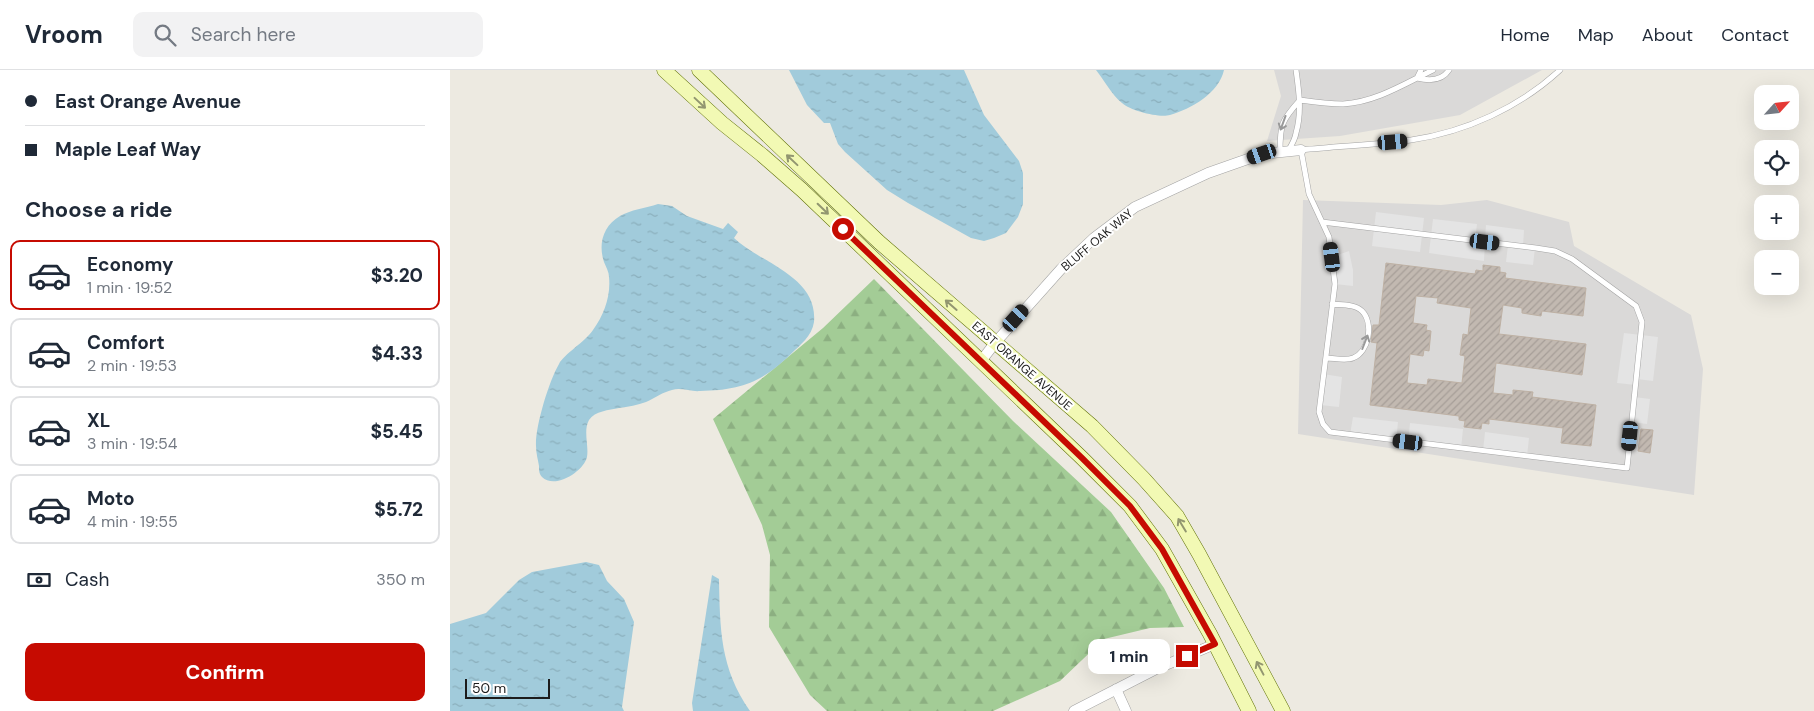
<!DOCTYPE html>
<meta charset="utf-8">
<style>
body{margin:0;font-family:"DM Sans",sans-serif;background:#f2f2f3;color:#1f2937;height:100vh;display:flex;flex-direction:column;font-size:19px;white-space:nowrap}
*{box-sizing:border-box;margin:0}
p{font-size:16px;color:#747a83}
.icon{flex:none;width:28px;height:28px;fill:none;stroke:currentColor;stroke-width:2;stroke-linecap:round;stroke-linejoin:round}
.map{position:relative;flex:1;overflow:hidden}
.panel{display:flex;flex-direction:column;background:#fff;width:450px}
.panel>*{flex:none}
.top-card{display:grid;align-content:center;height:110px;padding:0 25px;background:#fff}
.needle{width:32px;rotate:63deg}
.buttons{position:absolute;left:1304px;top:15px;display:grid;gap:10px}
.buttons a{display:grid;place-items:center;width:45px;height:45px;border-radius:10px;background:#fff;box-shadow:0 5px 20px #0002;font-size:25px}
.scale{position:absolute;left:15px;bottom:12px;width:85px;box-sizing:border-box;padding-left:5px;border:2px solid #1c1c1c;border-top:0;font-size:14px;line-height:18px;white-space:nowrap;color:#1c1c1c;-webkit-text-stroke:4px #fff;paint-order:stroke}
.end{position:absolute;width:22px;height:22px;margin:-11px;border:6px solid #c60b01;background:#fff;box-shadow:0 0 0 2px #fff}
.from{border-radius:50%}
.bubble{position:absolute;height:35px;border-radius:10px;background:#fff;box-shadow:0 5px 20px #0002;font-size:16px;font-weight:800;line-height:35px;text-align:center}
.car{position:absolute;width:15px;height:30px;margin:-15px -8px;border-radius:6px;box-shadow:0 0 4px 1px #0007;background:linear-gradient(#222 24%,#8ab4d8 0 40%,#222 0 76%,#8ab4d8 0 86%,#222 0)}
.top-card b{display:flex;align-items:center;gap:18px;height:48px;font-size:19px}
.top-card b+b{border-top:1px solid #e0e1e3}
.top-card i{width:12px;height:12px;background:#1f2937}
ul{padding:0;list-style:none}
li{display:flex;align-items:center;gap:15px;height:70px;margin:0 10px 8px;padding:0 15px;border:2px solid #e0e1e3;border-radius:10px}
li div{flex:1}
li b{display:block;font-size:19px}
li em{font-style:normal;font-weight:800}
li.on{border-color:#c60b01}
li>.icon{width:45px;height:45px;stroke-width:1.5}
h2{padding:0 25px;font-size:22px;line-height:60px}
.pay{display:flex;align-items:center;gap:12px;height:55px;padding:0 25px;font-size:19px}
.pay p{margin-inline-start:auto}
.primary-button{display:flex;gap:10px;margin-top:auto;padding:10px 25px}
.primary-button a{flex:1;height:58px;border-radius:10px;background:#c60b01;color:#fff;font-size:20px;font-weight:800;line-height:58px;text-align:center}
header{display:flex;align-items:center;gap:30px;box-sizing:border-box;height:70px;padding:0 25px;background:#fff;border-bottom:1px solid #e0e1e3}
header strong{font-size:24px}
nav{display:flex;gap:28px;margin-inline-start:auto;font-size:18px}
.search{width:350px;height:45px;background:#f2f2f3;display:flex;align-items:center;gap:12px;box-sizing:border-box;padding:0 18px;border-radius:10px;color:#747a83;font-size:19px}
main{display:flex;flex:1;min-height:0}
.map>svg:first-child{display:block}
.residential{fill:#dad9d8}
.forest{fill:url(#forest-firs)}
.parking{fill:#e4e4e4}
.water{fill:url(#water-ripples)}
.building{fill:url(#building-hatch);stroke:#beb1a4;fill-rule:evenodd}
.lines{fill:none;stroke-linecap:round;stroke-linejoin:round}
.lane-casing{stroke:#a3a3a3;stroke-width:6}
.street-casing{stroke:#a3a3a3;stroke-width:11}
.secondary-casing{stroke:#5f7005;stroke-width:15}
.lane{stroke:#fff;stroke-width:5}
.street{stroke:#fff;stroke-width:10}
.secondary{stroke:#f2f9b4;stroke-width:14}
.oneway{stroke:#929670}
.oneway2{stroke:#999}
.route{stroke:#c60b01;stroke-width:6}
.labels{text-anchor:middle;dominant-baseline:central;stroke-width:4;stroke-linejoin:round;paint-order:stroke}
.street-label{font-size:12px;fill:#1c1c1c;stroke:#fff}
</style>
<header>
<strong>Vroom</strong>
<div class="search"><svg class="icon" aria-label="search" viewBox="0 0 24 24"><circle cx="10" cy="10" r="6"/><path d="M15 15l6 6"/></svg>Search here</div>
<nav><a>Home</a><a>Map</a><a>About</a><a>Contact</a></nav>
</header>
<main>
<section class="panel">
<div class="top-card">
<b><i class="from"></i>East Orange Avenue</b>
<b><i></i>Maple Leaf Way</b>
</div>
<h2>Choose a ride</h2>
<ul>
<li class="on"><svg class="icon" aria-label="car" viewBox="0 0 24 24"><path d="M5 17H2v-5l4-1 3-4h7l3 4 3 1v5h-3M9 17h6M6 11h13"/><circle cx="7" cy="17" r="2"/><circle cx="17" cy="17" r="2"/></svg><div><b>Economy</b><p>1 min · 19:52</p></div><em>$3.20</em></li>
<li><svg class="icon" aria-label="car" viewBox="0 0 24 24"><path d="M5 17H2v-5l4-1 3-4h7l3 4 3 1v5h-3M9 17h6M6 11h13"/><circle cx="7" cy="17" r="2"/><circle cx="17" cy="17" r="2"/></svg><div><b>Comfort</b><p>2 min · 19:53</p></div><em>$4.33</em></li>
<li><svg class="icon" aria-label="car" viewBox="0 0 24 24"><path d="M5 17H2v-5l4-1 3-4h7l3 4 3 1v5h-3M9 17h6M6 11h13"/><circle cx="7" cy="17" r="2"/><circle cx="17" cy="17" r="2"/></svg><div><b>XL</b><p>3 min · 19:54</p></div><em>$5.45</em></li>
<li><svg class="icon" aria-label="car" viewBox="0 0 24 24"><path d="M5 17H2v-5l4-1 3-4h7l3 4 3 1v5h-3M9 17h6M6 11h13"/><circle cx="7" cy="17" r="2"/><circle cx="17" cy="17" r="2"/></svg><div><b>Moto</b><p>4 min · 19:55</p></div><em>$5.72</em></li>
</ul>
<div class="pay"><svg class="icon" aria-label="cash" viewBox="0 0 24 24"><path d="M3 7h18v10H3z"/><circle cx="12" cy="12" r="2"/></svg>Cash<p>350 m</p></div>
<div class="primary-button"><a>Confirm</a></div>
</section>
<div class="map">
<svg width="1364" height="641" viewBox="0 0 1364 641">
<defs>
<pattern id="forest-firs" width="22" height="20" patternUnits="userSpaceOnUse" patternTransform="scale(1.25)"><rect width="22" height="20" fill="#a3cc96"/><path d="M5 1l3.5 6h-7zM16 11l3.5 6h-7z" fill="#8caf81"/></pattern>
<pattern id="water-ripples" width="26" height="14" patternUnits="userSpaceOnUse" patternTransform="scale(1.25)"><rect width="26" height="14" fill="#a1cbdb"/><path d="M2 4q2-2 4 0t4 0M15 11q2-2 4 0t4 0" fill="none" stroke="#8aaebb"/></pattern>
<pattern id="building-hatch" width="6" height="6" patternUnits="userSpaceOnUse" patternTransform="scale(1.25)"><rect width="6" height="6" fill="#c2b9b1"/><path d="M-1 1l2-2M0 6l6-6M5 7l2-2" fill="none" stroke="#a69e98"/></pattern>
</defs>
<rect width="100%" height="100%" fill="#edeae1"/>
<!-- residential -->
<path class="residential" d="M 824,0 L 1092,0 L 1010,45 L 890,66 L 817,71 L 831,26 Z
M 853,130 L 991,135 L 1037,130 L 1119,152 L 1124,176 L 1241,245 L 1253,299 L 1244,425 L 848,364 Z"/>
<!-- forest -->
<path class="forest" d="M 424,209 L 563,351 L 661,442 L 714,518 L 734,557 L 700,558 L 654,569 L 610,611 L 543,641 L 377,641 L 360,625 L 319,557 L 320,485 L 312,455 L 263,349 L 373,258 Z"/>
<!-- parking -->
<path class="parking" d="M 926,142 L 974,148 L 970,182 L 922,176 Z
M 983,149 L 1027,154 L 1025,170 L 1035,171 L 1036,155 L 1074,160 L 1073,176 L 1085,178 L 1083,195 L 1056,192 L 1058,175 L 1035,172 L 1034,191 L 979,183 Z
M 899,181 L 903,200 L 903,216 L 885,214 L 882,187 Z
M 1174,263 L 1208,267 L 1203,311 L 1187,309 L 1186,315 L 1167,313 Z
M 873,304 L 892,307 L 889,337 L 870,335 Z
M 1184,327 L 1200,329 L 1197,354 L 1182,352 Z
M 903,347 L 948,352 L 946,371 L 900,365 Z
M 960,353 L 1013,359 L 1011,379 L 958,372 Z
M 1035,362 L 1079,368 L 1077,386 L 1033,381 Z"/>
<!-- water -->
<path class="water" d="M 339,0 L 514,0 L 534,45 L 569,91 L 573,103 L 573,134 L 568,147 L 556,163 L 544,168 L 534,171 L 521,168 L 458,133 L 437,120 L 395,82 L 388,74 L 380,53 L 374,53 L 357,35 Z
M 646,0 L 774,0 C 769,23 741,39 720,45 C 709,48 681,41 672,33 C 662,25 654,10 646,0 Z
M 208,134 L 222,136 L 237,146 L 273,159 L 278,153 L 288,162 L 284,168 C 310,193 368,206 364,252 C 362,266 350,275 341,284 C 311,313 291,320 250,321 C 241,322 231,317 222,320 C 213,322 205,328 196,332 C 188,335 178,337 169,338 C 159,340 145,341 139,350 C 133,361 139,375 137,387 C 134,401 105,420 92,407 C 89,404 89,400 89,396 C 88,390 86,383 86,376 C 85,357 99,311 109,294 C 114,284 135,272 143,260 C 154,245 161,226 159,207 C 159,202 156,197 154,192 C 148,174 153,156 170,146 C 180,140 196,138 208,134 Z
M 136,492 L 149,495 L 157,511 L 174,529 L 184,552 L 172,637 L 174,641 L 0,641 L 0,554 L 36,543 L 69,510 L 82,502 Z
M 262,505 L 269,509 C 270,559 270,598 300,641 L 243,641 L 242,633 Z"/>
<!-- building -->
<path class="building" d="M 936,193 L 1025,204 L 1026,200 L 1033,201 L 1033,195 L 1050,197 L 1050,202 L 1056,203 L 1055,208 L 1136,218 L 1133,246 L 1092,241 L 1091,246 L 1072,243 L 1072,238 L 1053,235 L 1049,264 L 1136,274 L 1132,305 L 1046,293 L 1043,323 L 1063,325 L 1063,320 L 1083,322 L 1082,327 L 1146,335 L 1141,376 L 1111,373 L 1113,358 L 1039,349 L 1039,354 L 1032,353 L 1031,359 L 1014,357 L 1015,351 L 1009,350 L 1009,346 L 920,335 L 927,273 L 921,272 L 923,255 L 929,255 ZM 966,226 L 988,228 L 987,233 L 1021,238 L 1018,265 L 1013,264 L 1010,285 L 1015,286 L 1012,313 L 978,309 L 977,315 L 957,313 L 960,284 L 973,286 L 974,280 L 979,281 L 981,261 L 976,260 L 977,255 L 963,253 Z
M 1191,359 L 1203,360 L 1200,383 L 1188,381 Z"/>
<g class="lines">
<defs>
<path id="lane" d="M 971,0 L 967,8 C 979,11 992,11 999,0
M 850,30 C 864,32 878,34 893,34 C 926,32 954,14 983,0
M 838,81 C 841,76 845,70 846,63 C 852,43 849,21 846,0
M 830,82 C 830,55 831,51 850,30
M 872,152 L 1086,178 L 1105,181 L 1122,189 L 1186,236 L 1192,252 L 1177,398 L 880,362 L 873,354 L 869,342 L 885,214 L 879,167 L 859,124 L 851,80 C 888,76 925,75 961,70 C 1016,62 1070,37 1110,0
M 876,288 C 884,288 896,291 903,288 C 919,282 924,253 912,241 C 905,234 892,235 882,234"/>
<path id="street" d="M 531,291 L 545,273 L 611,199 L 644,168 L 685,137 L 758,103 L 812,84 L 851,80
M 666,619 L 676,641
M 624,641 L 704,600 L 765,574"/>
<path id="secondary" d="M 214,0 L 272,53 L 312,85 L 352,120 L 632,388 L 680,436 L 712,479 L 760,564 L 799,641
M 249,0 L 429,172 L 642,356 L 694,409 L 727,446 L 749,484 L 833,641"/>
</defs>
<!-- lane casing -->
<use href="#lane" class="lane-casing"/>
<!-- street casing -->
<use href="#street" class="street-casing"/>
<!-- secondary casing -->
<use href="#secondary" class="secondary-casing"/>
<!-- lane -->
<use href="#lane" class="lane"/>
<!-- street -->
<use href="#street" class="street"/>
<!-- secondary -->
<use href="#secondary" class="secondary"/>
</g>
<!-- one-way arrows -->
<defs><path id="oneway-shaft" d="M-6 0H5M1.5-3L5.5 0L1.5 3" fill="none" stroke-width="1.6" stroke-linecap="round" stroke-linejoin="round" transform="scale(1.25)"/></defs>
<g class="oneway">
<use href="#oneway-shaft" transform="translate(250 33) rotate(43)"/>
<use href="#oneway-shaft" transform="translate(342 90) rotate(-137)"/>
<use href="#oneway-shaft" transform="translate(373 139) rotate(44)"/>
<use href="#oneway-shaft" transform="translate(501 235) rotate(-139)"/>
<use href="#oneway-shaft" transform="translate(732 455) rotate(-121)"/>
<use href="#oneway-shaft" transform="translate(810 598) rotate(-118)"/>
</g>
<g class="oneway2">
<use href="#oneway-shaft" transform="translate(833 53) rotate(110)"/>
<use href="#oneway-shaft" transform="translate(915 272) rotate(-69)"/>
</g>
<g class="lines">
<!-- route -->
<path class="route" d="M 393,159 L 632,388 L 680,436 L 712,479 L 765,574 L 737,586"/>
</g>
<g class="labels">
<!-- street labels -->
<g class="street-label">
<text transform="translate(647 170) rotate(-40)">BLUFF OAK WAY</text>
<text transform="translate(572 296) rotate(41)">EAST ORANGE AVENUE</text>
</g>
</g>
</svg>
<div class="buttons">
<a><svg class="needle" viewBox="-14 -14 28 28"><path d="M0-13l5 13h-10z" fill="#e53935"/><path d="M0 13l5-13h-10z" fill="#747a83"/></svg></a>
<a><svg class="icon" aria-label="locate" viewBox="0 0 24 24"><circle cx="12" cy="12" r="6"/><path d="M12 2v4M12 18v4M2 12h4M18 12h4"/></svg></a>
<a>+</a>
<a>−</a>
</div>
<div class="scale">50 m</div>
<i class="end from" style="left:393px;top:159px"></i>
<i class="end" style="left:737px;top:586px"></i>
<div class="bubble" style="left:638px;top:569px;width:82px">1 min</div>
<i class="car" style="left:943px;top:72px;rotate:85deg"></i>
<i class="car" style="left:812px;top:84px;rotate:251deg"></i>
<i class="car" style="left:1035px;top:172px;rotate:97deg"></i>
<i class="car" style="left:882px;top:187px;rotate:353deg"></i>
<i class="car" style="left:566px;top:248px;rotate:42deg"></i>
<i class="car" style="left:1180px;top:366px;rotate:186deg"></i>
<i class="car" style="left:958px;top:372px;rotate:277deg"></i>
</div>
</main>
